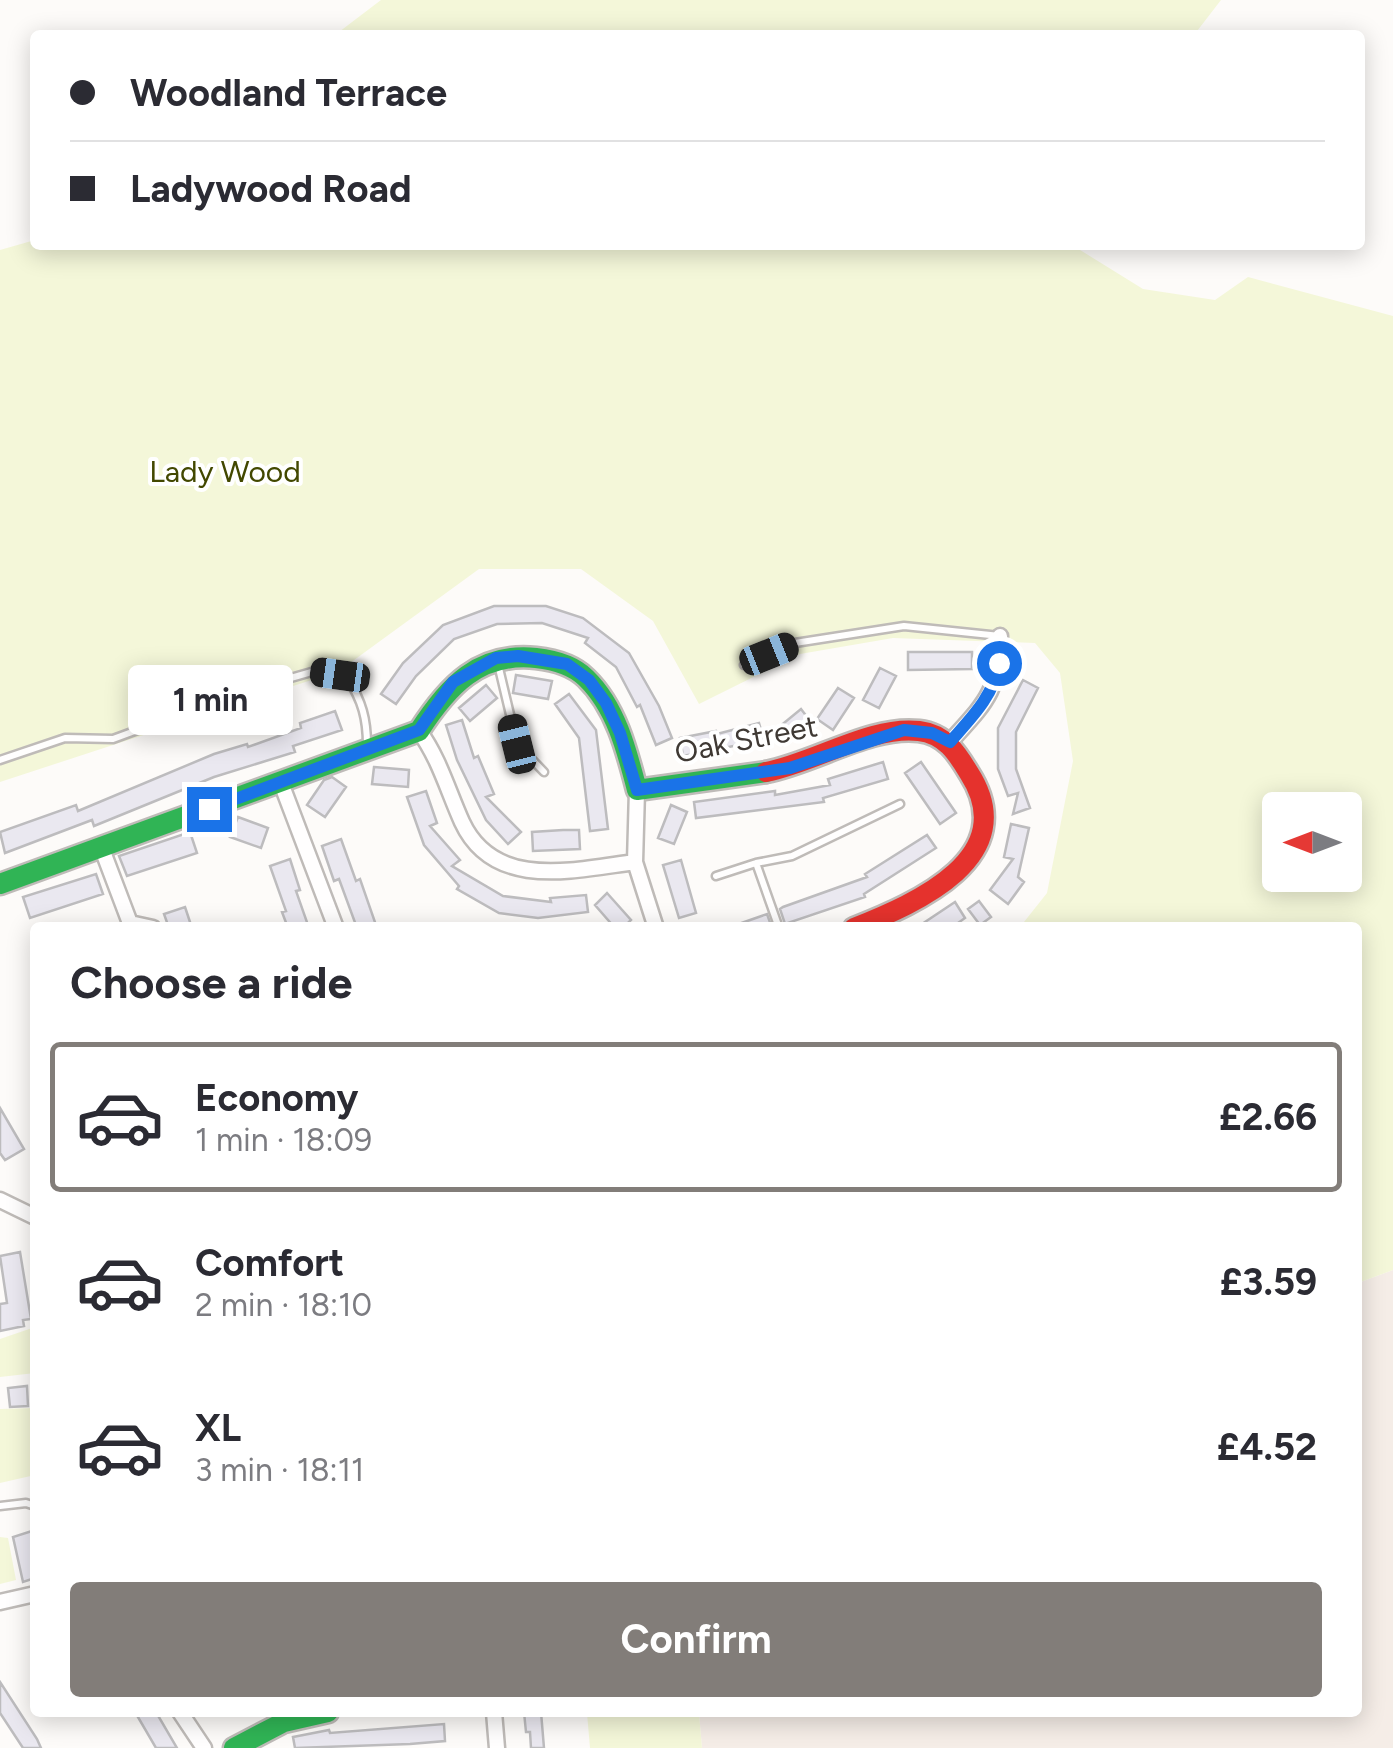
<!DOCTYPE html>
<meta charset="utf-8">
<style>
body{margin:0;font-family:Figtree,sans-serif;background:#f2f2f3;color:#2b2b33;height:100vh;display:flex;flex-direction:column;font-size:38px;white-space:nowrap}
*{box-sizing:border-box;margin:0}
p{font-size:32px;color:#7c7c81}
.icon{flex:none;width:55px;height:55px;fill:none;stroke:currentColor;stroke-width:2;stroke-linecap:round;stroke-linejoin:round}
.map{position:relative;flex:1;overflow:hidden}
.details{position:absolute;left:30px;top:922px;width:1332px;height:795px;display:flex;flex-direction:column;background:#fff;border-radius:10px;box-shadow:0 5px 25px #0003}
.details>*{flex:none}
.hud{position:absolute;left:30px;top:30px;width:1335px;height:220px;border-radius:10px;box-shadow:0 5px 25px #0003;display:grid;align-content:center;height:220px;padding:0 40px;background:#fff}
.needle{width:65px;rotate:270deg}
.tools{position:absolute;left:1262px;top:792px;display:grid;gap:20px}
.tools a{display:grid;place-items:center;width:100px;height:100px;border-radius:10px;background:#fff;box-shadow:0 5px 25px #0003;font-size:50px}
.end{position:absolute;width:45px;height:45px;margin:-22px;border:12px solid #1a73e8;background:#fff;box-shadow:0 0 0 5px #fff}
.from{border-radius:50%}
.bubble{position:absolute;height:70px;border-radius:10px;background:#fff;box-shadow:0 5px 25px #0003;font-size:32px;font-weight:700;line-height:70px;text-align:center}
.car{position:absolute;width:30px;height:60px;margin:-30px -15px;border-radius:12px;box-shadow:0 0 8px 2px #0007;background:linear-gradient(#222 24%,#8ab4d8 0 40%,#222 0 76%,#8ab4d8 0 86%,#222 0)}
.hud b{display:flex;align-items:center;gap:35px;height:95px;font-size:38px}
.hud b+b{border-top:2px solid #e1e1e2}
.hud i{width:25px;height:25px;background:#2b2b33}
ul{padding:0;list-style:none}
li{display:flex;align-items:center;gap:30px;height:150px;margin:0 20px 15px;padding:0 20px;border:5px solid transparent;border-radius:10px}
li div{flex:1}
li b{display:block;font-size:38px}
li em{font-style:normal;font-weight:700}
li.on{border-color:#827d79}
li>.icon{width:90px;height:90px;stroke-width:1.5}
h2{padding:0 40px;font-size:45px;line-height:120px}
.button{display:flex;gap:20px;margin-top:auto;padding:20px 40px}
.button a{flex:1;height:115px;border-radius:10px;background:#827d79;color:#fff;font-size:40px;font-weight:700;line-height:115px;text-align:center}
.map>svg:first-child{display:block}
.built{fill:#f5ede7}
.green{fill:#f4f7d9;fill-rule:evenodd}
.building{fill:#eae8f0;stroke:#bdbcbe;stroke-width:2.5}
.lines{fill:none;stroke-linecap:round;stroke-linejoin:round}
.lane-casing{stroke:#bfbbb8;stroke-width:11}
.street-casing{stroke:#bfbbb8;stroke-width:19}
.fast-casing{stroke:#bfbbb8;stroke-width:25}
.jam-casing{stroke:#bfbbb8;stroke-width:25}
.lane{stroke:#fffefe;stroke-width:6}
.street{stroke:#fffefe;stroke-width:14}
.fast{stroke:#30b455;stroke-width:20}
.jam{stroke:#e5322d;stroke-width:20}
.route{stroke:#1a73e8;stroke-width:12}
.labels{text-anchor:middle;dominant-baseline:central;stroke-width:8;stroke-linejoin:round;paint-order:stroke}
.park-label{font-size:30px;fill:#424800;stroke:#fff}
.street-label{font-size:30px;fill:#3f3934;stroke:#fff}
</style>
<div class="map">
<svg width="1393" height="1748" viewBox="0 0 1393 1748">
<rect width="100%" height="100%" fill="#fdfbf9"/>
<!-- built -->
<path class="built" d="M 1393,1270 L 1393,1748 L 702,1748 L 699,1713 L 1358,1712 L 1358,1283 Z"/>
<!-- green -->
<path class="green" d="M 381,0 L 1221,0 L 1194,35 L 335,35 Z
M 35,240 L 35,245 L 1072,245 L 1143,289 L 1215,300 L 1248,277 L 1393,316 L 1393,1270 L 1358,1283 L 1358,928 L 1020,927 L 1047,893 L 1073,761 L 1060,673 L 1035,643 L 893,638 L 800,654 L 699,704 L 653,621 L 581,569 L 479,569 L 339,671 L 0,782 L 0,250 ZM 1280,810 L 1345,810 L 1345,875 L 1280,875 Z
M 35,1327 L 35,1373 L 0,1377 L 0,1339 Z
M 35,1408 L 35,1475 L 0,1483 L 0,1409 Z
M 0,1537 L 8,1538 L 16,1580 L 0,1584 Z
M 587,1713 L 699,1713 L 702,1748 L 590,1748 Z"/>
<!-- building -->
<path class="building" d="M 494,606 L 546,606 L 583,618 L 629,653 L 659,706 L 672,738 L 656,745 L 640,705 L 637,707 L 616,667 L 585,643 L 588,638 L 542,623 L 497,624 L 454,639 L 416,676 L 396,704 L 381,694 L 403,663 L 443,625 Z
M 908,652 L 972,652 L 972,669 L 908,670 Z
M 880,668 L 896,676 L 879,708 L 863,700 Z
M 516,675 L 552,681 L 548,699 L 513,693 Z
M 1023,680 L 1038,688 L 1016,732 L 1016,769 L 1030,808 L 1013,814 L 1018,793 L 1008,796 L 998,769 L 998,728 Z
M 486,685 L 497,698 L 470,721 L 459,708 Z
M 838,688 L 854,698 L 833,730 L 817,719 Z
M 569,694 L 596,730 L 608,829 L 590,831 L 579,738 L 555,704 Z
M 801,709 L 811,722 L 783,745 L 773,732 Z
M 335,711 L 342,730 L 293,746 L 295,752 L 214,777 L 94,826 L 92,820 L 5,853 L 0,832 L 76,805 L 78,811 L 214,754 L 247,744 L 248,747 L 301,728 L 300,723 Z
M 462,720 L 474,758 L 478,756 L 494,794 L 486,797 L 521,832 L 508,844 L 486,820 L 457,760 L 446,725 Z
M 759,723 L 764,740 L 683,756 L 680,738 L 716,731 L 717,734 Z
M 883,762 L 888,779 L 823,798 L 824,802 L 696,818 L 694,802 L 775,791 L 775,795 L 830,785 L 828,779 Z
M 921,762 L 956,813 L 940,824 L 905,773 Z
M 374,767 L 409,770 L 408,787 L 372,784 Z
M 332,777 L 346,787 L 325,817 L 307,805 L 324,780 Z
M 426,791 L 437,823 L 430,826 L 460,860 L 452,866 L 503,896 L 551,902 L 550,898 L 586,895 L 588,912 L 538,918 L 499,913 L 457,889 L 459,886 L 424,845 L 407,797 Z
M 671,805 L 687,812 L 674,844 L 658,838 Z
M 238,817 L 268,828 L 261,848 L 230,837 Z
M 1011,824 L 1029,828 L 1018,877 L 1024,882 L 1008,904 L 990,890 L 1013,859 L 1004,857 Z
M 563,830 L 579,830 L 580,849 L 533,851 L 532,832 Z
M 190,832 L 197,853 L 127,876 L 119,856 Z
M 927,835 L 936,848 L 864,894 L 865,897 L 785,924 L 780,909 L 783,907 L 867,877 L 865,874 Z
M 341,839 L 356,881 L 360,879 L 377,928 L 357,928 L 339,879 L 334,881 L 322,846 Z
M 290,859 L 300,890 L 296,891 L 309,928 L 288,928 L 282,912 L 286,911 L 270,866 Z
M 681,860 L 696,913 L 679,918 L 663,865 Z
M 96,874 L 103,894 L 30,918 L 23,897 Z
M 607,893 L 631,920 L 623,928 L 615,928 L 595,905 Z
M 979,901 L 991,917 L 980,925 L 968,909 Z
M 955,902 L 965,918 L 951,928 L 916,928 Z
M 185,907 L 192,928 L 169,928 L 164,914 Z
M 767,914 L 772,928 L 733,928 L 733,926 Z
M 0,1108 L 24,1149 L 5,1160 L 0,1153 Z
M 20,1252 L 31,1319 L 23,1320 L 24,1326 L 0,1331 L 0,1304 L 7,1303 L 0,1256 Z
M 27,1386 L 28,1406 L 10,1407 L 8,1388 Z
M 35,1530 L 35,1578 L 23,1582 L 13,1537 Z
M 0,1682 L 37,1739 L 41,1748 L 23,1748 L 0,1713 Z
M 135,1712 L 156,1712 L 177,1748 L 156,1748 Z
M 524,1712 L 541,1712 L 544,1748 L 531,1748 L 530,1732 L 526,1732 Z
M 444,1724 L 445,1741 L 410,1744 L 295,1748 L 293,1737 L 329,1730 L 330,1733 Z"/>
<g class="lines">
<defs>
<path id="lane" d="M 498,664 L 517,744 L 544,772
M 744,665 L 795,643 L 904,626 L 1000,636
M 0,760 L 65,738 L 113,739 L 235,694 L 315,671 L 348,679 C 362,701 367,719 367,745
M 756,863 L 779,928
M 716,876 L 756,863 L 792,856 L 900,804
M 0,1506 L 26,1503 L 35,1506"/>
<path id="street" d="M 419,731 C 439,758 448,791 462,822 C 494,891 574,870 635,862
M 950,742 C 986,702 999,692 1000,636
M 281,783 L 336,928
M 637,790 L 635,862 L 656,928
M 102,849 L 130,923 L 127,928
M 130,923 L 153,928
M 0,1200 L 35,1217
M 0,1602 L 35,1594
M 180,1712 L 204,1748
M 494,1712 L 497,1748"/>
<path id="fast" d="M 0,884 L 419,731 C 448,686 479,652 536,658 C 554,660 573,665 586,678 C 616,707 627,751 637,790 L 766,772
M 234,1748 L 284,1722 L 328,1712"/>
<path id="jam" d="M 766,772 C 814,763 872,725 919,731 C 945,734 957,753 969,773 C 1023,857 917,903 854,928"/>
</defs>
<!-- lane casing -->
<use href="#lane" class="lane-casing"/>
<!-- street casing -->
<use href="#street" class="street-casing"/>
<!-- fast casing -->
<use href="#fast" class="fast-casing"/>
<!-- jam casing -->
<use href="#jam" class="jam-casing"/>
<!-- lane -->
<use href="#lane" class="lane"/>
<!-- street -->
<use href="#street" class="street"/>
<!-- fast -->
<use href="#fast" class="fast"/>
<!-- jam -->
<use href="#jam" class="jam"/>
</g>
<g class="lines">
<!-- route -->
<path class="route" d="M 209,809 L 419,730 L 453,682 L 496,658 L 518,656 L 567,664 L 589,680 L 606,703 L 620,733 L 637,790 L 790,768 L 904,730 L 932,733 L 950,742 C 971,718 994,696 999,663"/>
</g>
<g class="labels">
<!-- park labels -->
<g class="park-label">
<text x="225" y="471">Lady Wood</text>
</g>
<!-- street labels -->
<g class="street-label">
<text transform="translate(746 739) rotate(-11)">Oak Street</text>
</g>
</g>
</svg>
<div class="tools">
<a><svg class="needle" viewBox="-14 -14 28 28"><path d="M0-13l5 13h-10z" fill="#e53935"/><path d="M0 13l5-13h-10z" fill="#7c7c81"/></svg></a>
</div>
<i class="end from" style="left:999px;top:663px"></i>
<i class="end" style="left:209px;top:809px"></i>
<div class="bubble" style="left:128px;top:665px;width:165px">1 min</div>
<i class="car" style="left:769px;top:654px;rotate:68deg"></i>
<i class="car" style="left:340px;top:675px;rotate:278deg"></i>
<i class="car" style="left:517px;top:744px;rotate:346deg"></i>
<div class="hud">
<b><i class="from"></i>Woodland Terrace</b>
<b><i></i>Ladywood Road</b>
</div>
<section class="details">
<h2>Choose a ride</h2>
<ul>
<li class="on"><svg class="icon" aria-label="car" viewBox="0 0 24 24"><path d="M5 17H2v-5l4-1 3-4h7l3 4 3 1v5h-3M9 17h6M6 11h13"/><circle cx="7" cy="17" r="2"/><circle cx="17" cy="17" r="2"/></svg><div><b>Economy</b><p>1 min · 18:09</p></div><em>£2.66</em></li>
<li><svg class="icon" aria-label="car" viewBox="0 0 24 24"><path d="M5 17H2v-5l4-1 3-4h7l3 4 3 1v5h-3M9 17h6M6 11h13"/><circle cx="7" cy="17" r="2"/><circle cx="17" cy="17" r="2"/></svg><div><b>Comfort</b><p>2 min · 18:10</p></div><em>£3.59</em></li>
<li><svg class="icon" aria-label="car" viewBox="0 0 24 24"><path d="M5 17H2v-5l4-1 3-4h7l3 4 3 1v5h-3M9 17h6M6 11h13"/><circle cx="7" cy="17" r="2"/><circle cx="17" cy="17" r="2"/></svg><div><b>XL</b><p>3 min · 18:11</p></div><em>£4.52</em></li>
</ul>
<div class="button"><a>Confirm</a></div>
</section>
</div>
